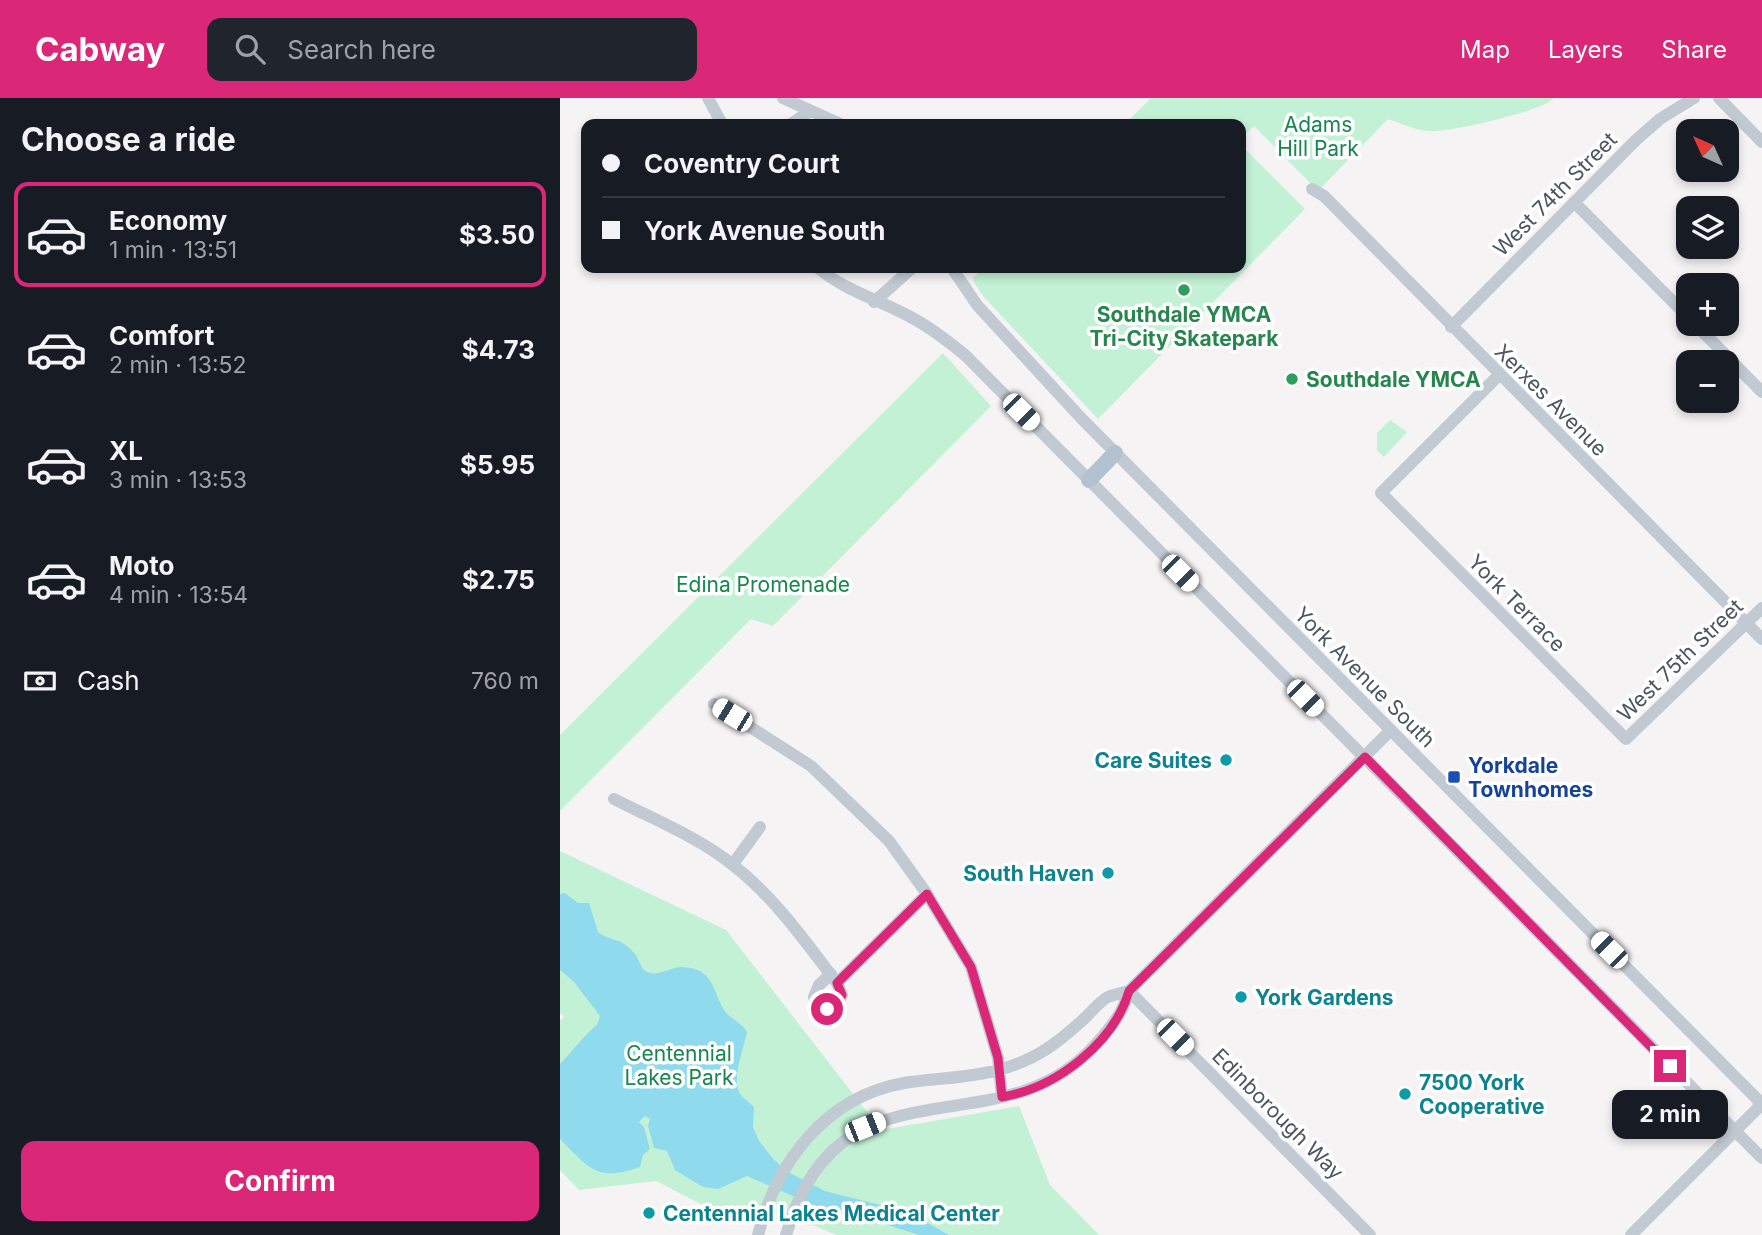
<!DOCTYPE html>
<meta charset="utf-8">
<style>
body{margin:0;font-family:Inter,sans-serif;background:#20242c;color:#f1f3f6;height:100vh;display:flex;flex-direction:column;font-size:26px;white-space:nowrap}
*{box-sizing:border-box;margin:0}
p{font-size:23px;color:#9ea1a6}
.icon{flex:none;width:38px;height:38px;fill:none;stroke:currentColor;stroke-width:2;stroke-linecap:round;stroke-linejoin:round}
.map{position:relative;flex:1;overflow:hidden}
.details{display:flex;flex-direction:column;background:#171b24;width:560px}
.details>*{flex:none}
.hud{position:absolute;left:21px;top:21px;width:665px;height:154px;border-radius:14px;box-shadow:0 4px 10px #0003;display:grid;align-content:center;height:154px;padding:0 21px;background:#171b24}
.needle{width:46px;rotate:315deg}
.tools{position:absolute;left:1116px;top:21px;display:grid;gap:14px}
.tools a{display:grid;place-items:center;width:63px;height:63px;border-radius:14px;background:#171b24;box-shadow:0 4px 10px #0003;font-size:35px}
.end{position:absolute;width:32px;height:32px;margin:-16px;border:9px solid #db2777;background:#fff;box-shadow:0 0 0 4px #fff}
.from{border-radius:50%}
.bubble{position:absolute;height:49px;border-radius:14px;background:#171b24;box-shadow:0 4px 10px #0003;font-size:23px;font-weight:700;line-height:49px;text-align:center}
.car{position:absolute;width:21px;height:42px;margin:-21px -10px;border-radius:9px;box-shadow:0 0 5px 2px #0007;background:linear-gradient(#fff 24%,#345 0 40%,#fff 0 76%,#345 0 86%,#fff 0)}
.hud b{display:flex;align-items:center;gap:24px;height:66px;font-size:26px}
.hud b+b{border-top:2px solid #363941}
.hud i{width:18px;height:18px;background:#f1f3f6}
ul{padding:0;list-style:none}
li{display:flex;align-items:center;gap:21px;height:105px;margin:0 14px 10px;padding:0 7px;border:4px solid transparent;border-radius:14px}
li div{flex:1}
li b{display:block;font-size:26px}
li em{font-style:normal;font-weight:700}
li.selected{border-color:#db2777}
li>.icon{width:63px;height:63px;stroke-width:1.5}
h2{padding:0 21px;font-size:32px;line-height:84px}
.pay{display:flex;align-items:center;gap:18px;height:77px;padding:0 21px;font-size:26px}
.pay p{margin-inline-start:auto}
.button{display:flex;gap:14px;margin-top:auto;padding:14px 21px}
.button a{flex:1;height:80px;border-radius:14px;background:#db2777;color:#fff;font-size:28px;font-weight:700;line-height:80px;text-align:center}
header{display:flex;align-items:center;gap:42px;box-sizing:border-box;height:98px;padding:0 35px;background:#db2777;color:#fff}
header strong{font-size:33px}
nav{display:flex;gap:38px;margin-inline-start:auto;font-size:24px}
.search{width:490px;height:63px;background:#20242c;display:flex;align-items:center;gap:18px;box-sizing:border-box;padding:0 24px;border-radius:14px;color:#9ea1a6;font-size:26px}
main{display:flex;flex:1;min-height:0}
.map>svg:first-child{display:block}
.green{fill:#c3f1d5}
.water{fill:#90daee}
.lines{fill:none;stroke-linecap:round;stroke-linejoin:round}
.minor{stroke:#c1cad2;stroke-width:12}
.major{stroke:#b3c2d1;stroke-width:16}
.route{stroke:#db2777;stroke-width:9}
.leisure-dot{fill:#2e9e5b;stroke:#fff;stroke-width:2.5}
.culture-dot{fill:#0f9aa8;stroke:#fff;stroke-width:2.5}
.transit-dot{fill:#1a4fb4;stroke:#fff;stroke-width:2.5}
.labels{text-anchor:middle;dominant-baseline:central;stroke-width:7;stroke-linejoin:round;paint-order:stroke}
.park-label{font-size:21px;fill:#17864f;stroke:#fff}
.street-label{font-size:21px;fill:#4a5661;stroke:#fff}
.leisure-label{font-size:21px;font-weight:bold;fill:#27864d;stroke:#fff}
.culture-label{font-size:21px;font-weight:bold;fill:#0d838f;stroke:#fff;text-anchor:start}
.transit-label{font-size:21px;font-weight:bold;fill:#164399;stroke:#fff;text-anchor:start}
</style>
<header>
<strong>Cabway</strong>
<div class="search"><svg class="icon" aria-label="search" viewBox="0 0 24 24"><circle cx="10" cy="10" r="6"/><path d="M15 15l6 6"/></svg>Search here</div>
<nav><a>Map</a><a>Layers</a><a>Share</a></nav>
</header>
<main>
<section class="details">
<h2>Choose a ride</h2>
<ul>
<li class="selected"><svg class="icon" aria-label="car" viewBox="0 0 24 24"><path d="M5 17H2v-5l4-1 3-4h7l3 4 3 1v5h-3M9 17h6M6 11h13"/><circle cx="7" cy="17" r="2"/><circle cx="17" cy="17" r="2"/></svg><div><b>Economy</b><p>1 min · 13:51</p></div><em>$3.50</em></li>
<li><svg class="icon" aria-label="car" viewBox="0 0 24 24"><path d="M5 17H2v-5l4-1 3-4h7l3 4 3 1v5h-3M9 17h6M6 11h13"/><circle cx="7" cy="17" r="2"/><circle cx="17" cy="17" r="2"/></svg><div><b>Comfort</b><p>2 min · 13:52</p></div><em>$4.73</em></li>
<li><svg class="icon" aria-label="car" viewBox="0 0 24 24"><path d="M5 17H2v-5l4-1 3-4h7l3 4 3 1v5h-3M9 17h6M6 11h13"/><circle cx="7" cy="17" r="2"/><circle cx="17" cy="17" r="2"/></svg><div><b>XL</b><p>3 min · 13:53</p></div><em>$5.95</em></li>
<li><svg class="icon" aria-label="car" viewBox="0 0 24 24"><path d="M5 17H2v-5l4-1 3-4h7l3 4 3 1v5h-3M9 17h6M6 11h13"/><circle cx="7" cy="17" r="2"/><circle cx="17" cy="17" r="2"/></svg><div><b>Moto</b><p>4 min · 13:54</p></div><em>$2.75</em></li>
</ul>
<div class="pay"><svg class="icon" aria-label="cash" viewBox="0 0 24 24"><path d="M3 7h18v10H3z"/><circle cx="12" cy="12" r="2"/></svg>Cash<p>760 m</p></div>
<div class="button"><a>Confirm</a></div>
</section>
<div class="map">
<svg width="1202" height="1137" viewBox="0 0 1202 1137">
<rect width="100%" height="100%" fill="#f5f3f3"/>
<!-- green -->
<path class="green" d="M 591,0 L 994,0 C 984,13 888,35 870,33 C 856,33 841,25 828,21 L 758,93 L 694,28 L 681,40 L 681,26 L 565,26 Z
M 681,47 L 745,111 L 538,321 L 423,198 L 412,181 L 423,170 L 681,170 Z
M 383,255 L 431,308 L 213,528 L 191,521 L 0,713 L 0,637 Z
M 830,322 L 847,334 L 824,359 L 817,352 L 817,335 Z
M 0,753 L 166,832 L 321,1032 L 459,1008 L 490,1087 L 539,1137 L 276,1137 L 255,1128 L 143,1107 L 96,1083 L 19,1092 L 0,1072 L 0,923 L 4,919 L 0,915 Z"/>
<!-- water -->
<path class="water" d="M 5,795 L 18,805 L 29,805 L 38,834 C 50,844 60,838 74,855 C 80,861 80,873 90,875 C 102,877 111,869 122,869 C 154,870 152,892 164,912 C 170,921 181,924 187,934 C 184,950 170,983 181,997 C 184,1001 190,1005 194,1009 L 193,1029 L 199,1043 L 215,1063 L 232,1076 L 265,1093 L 348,1114 L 389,1137 L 359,1137 L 290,1115 L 274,1116 L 187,1078 L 158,1091 L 143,1089 L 115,1072 L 107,1053 L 94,1050 L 88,1028 L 90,1021 L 85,1018 L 79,1024 L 84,1029 L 90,1051 L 83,1057 L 80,1069 C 37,1084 30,1071 0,1041 L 0,966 C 13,953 24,937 37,927 L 40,918 L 14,884 L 0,872 L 0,796 Z"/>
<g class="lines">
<!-- minor -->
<path class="minor" d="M 148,0 L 162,26
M 223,0 L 280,26
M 1159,0 L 1202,44
M 231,26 L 249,14
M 752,91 L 764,98 L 1202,541
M 1014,104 L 1129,220
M 258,170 C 287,194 323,203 356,222 C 374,232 389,244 405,257 L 1202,1060
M 392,170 L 417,207 L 522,321 L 1202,1006
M 314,204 L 352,170
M 1135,226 L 1202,294
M 891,229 L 1076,42 L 1100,21 L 1134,0
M 939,277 L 821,395 L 1066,641 L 1202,510
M 154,606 L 251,668 L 329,743 L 367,796 L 411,869 L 438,960 L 442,999
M 54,701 C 93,721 138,739 173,767 C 215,800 245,843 277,885 L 282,897 L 279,903 L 267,911 L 257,905 L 254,899 L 259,887 L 271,876
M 173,766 L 200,729
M 277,885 L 367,796
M 569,893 L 810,1137
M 198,1137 C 217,1064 265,999 344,985 C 384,979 427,980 464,963 C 488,953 506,937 525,920 C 532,913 540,903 548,899 C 554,896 563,895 569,893
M 226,1137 C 279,950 439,1056 536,946 C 551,929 563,915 569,893 L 831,632
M 1071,1137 L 1202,1006"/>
<!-- major -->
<path class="major" d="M 529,382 L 555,355"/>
</g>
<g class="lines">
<!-- route -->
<path class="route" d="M 267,911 L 273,909 L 282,897 L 277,885 L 367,796 L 411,869 L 438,960 L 442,999 C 496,990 554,945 569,893 L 805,659 L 1110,968"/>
</g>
<!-- markers -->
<g class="leisure-dot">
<circle cx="624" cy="192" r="7"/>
<circle cx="732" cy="281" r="7"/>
</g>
<g class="culture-dot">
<circle cx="666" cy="662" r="7"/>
<circle cx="548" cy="775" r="7"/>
<circle cx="681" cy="899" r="7"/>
<circle cx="845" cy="996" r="7"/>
<circle cx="89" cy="1115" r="7"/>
</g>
<rect class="transit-dot" x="887" y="672" width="14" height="14" rx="3.5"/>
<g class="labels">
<!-- park labels -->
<g class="park-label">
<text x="758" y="26">Adams<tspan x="758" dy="24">Hill Park</tspan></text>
<text x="203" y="486">Edina Promenade</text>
<text x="119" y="955">Centennial<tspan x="119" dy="24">Lakes Park</tspan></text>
</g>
<!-- street labels -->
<g class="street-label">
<text transform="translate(995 96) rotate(-45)">West 74th Street</text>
<text transform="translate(991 302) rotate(45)">Xerxes Avenue</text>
<text transform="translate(957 505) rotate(45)">York Terrace</text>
<text transform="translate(1120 562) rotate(-44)">West 75th Street</text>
<text transform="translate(805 579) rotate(45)">York Avenue South</text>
<text transform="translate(718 1016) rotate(45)">Edinborough Way</text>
</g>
<!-- leisure labels -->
<g class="leisure-label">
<text x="624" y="216">Southdale YMCA<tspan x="624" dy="24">Tri-City Skatepark</tspan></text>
<text x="746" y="281" text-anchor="start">Southdale YMCA</text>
</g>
<!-- culture labels -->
<g class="culture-label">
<text x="652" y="662" text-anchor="end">Care Suites</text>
<text x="534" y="775" text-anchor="end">South Haven</text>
<text x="695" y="899">York Gardens</text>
<text x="859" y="984">7500 York<tspan x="859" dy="24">Cooperative</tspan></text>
<text x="103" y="1115">Centennial Lakes Medical Center</text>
</g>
<!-- transit labels -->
<g class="transit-label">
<text x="908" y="667">Yorkdale<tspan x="908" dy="24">Townhomes</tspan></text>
</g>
</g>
</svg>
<div class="tools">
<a><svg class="needle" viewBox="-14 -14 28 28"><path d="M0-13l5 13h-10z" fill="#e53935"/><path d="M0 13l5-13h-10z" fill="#9ea1a6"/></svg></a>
<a><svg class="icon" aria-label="layers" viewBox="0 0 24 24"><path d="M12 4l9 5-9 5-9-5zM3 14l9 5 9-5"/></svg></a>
<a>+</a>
<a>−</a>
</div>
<i class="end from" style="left:267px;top:911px"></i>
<i class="end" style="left:1110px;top:968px"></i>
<div class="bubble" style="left:1052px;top:992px;width:116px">2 min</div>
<i class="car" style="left:461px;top:314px;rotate:135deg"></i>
<i class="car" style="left:620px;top:475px;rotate:135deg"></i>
<i class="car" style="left:745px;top:600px;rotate:135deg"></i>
<i class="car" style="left:172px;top:617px;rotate:301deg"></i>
<i class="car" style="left:1049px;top:852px;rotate:315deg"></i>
<i class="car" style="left:615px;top:939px;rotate:135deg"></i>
<i class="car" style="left:305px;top:1029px;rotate:68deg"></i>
<div class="hud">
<b><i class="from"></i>Coventry Court</b>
<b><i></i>York Avenue South</b>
</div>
</div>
</main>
